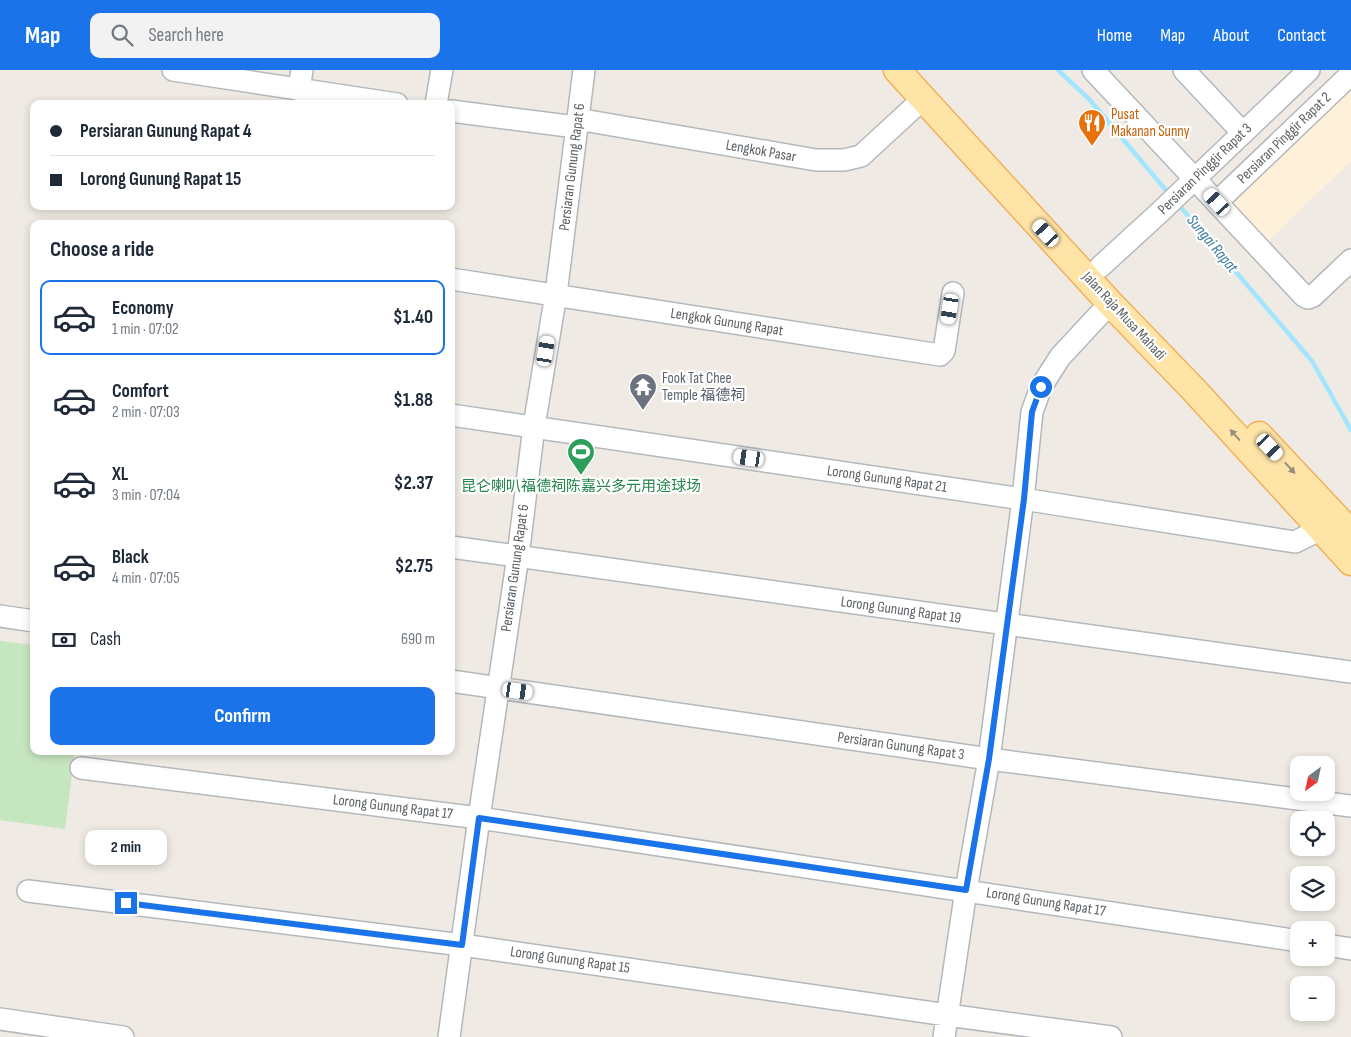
<!DOCTYPE html>
<meta charset="utf-8">
<style>
body{margin:0;font-family:"Sofia Sans Condensed","Noto Sans SC",sans-serif;background:#f2f2f3;color:#1f2937;height:100vh;display:flex;flex-direction:column;font-size:19px;white-space:nowrap}
*{box-sizing:border-box;margin:0}
p{font-size:16px;color:#747a83}
.icon{flex:none;width:28px;height:28px;fill:none;stroke:currentColor;stroke-width:2;stroke-linecap:round;stroke-linejoin:round}
.map{position:relative;flex:1;overflow:hidden}
.side{position:absolute;left:30px;top:150px;width:425px;height:535px;display:flex;flex-direction:column;background:#fff;border-radius:10px;box-shadow:0 2px 8px #0003}
.side>*{flex:none}
.guide{position:absolute;left:30px;top:30px;width:425px;height:110px;border-radius:10px;box-shadow:0 2px 8px #0003;display:grid;align-content:center;height:110px;padding:0 20px;background:#fff}
.needle{width:32px;rotate:213deg}
.controls{position:absolute;left:1290px;top:686px;display:grid;gap:10px}
.controls a{display:grid;place-items:center;width:45px;height:45px;border-radius:10px;background:#fff;box-shadow:0 2px 8px #0003;font-size:25px}
.end{position:absolute;width:22px;height:22px;margin:-11px;border:6px solid #1a73e8;background:#fff;box-shadow:0 0 0 2px #fff}
.from{border-radius:50%}
.bubble{position:absolute;height:35px;border-radius:10px;background:#fff;box-shadow:0 2px 8px #0003;font-size:16px;font-weight:700;line-height:35px;text-align:center}
.car{position:absolute;width:15px;height:30px;margin:-15px -8px;border-radius:6px;box-shadow:0 0 4px 1px #0007;background:linear-gradient(#fff 24%,#345 0 40%,#fff 0 76%,#345 0 86%,#fff 0)}
.guide b{display:flex;align-items:center;gap:18px;height:48px;font-size:19px}
.guide b+b{border-top:1px solid #e0e1e3}
.guide i{width:12px;height:12px;background:#1f2937}
ul{padding:0;list-style:none}
li{display:flex;align-items:center;gap:15px;height:75px;margin:0 10px 8px;padding:0 10px;border:2px solid transparent;border-radius:10px}
li div{flex:1}
li b{display:block;font-size:19px}
li em{font-style:normal;font-weight:700}
li.selected{border-color:#1a73e8}
li>.icon{width:45px;height:45px;stroke-width:1.5}
h2{padding:0 20px;font-size:22px;line-height:60px}
.pay{display:flex;align-items:center;gap:12px;height:55px;padding:0 20px;font-size:19px}
.pay p{margin-inline-start:auto}
.cta{display:flex;gap:10px;margin-top:auto;padding:10px 20px}
.cta a{flex:1;height:58px;border-radius:10px;background:#1a73e8;color:#fff;font-size:20px;font-weight:700;line-height:58px;text-align:center}
header{display:flex;align-items:center;gap:30px;box-sizing:border-box;height:70px;padding:0 25px;background:#1a73e8;color:#fff}
header strong{font-size:24px}
nav{display:flex;gap:28px;margin-inline-start:auto;font-size:18px}
.search{width:350px;height:45px;background:#f2f2f3;display:flex;align-items:center;gap:12px;box-sizing:border-box;padding:0 18px;border-radius:10px;color:#747a83;font-size:19px}
.map>svg:first-child{display:block}
.commercial{fill:#fef0d9}
.green{fill:#c6e6c0}
.lines{fill:none;stroke-linecap:round;stroke-linejoin:round}
.stream{stroke:#a3e5ff;stroke-width:4.5}
.minor-casing{stroke:#b4b8bb;stroke-width:24}
.major-casing{stroke:#f3b059;stroke-width:29}
.minor{stroke:#fff;stroke-width:21}
.major{stroke:#ffe4a8;stroke-width:26}
.oneway{fill:#958f7c}
.route{stroke:#1a73e8;stroke-width:6}
.labels{text-anchor:middle;dominant-baseline:central;stroke-width:4.5;stroke-linejoin:round;paint-order:stroke}
.food-label{font-size:15px;fill:#c56008;stroke:#fff;text-anchor:start}
.street-label{font-size:15px;fill:#5c6165;stroke:#fff}
.worship-label{font-size:15px;fill:#5b616d;stroke:#fff;text-anchor:start}
.leisure-label{font-size:15px;fill:#27864d;stroke:#fff}
.water-label{font-size:16px;font-style:italic;fill:#3a7ca0;stroke:#fff}
</style>
<header>
<strong>Map</strong>
<div class="search"><svg class="icon" aria-label="search" viewBox="0 0 24 24"><circle cx="10" cy="10" r="6"/><path d="M15 15l6 6"/></svg>Search here</div>
<nav><a>Home</a><a>Map</a><a>About</a><a>Contact</a></nav>
</header>
<div class="map">
<svg width="1351" height="967" viewBox="0 0 1351 967">
<rect width="100%" height="100%" fill="#efebe4"/>
<!-- commercial -->
<path class="commercial" d="M 1337,0 L 1351,0 L 1351,91 L 1264,175 L 1212,122 Z"/>
<!-- green -->
<path class="green" d="M 0,571 L 34,575 L 34,681 L 75,681 L 65,759 L 0,750 Z"/>
<g class="lines">
<!-- stream -->
<path class="stream" d="M 1058,0 L 1089,29 L 1170,125
M 1177,133 L 1312,291 L 1351,360"/>
<defs>
<path id="minor" d="M 173,0 L 397,34
M 1093,0 L 1304,226 L 1308,228 L 1313,226 L 1351,190
M 1184,0 L 1242,62
M 299,20 L 302,0
M 436,34 L 442,0
M 451,41 L 576,57
M 577,49 L 816,90 L 844,90 L 861,86 L 924,28
M 1217,132 L 1351,4
M 1100,197 L 1159,143 L 1309,0
M 451,209 L 940,285 L 944,281 L 953,223
M 451,345 L 1023,429 L 1295,472 L 1321,459
M 451,477 L 1351,602
M 0,546 L 34,551
M 451,611 L 989,689 L 1351,736
M 81,698 L 479,748 L 1299,871
M 28,821 L 462,875 L 947,945 L 1111,967
M 1326,875 L 1351,879
M 0,949 L 123,967
M 449,967 L 479,748 L 518,486 L 534,356 L 556,224 L 584,0
M 944,967 L 966,820 L 989,689 L 1023,429 L 1032,342 L 1041,317 L 1060,287 L 1099,245 L 1111,234"/>
<path id="major" d="M 897,0 L 1109,232 L 1194,320 L 1351,492
M 1259,365 L 1351,463"/>
</defs>
<!-- minor casing -->
<use href="#minor" class="minor-casing"/>
<!-- major casing -->
<use href="#major" class="major-casing"/>
<!-- minor -->
<use href="#minor" class="minor"/>
<!-- major -->
<use href="#major" class="major"/>
</g>
<!-- one-way arrows -->
<defs><path id="oneway-solid" d="M-6-.8H1V-3.2L6.5 0L1 3.2V.8H-6Z" transform="scale(1.25)"/></defs>
<g class="oneway">
<use href="#oneway-solid" transform="translate(1235 365) rotate(-132)"/>
<use href="#oneway-solid" transform="translate(1290 398) rotate(47)"/>
</g>
<g class="lines">
<!-- route -->
<path class="route" d="M 126,833 L 462,875 L 479,748 L 966,820 L 989,689 L 1024,429 L 1032,342 L 1041,317"/>
</g>
<!-- icons -->
<defs>
<symbol id="restaurant-pin" viewBox="-11 -11 22 30"><path d="M0 17L-7.5 6A9.5 9.5 0 1 1 7.5 6Z" fill="#e8710a" stroke="#fff"/><path d="M-5-6h1v4h1v-4h1v4h1v-4h1v5L-1.5 .5V6h-2V.5L-5-1ZM5-6V6H3V1.5H1.5Q1.5-4 5-6Z" fill="#fff"/></symbol>
<symbol id="temple-pin" viewBox="-11 -11 22 30"><path d="M0 17L-7.5 6A9.5 9.5 0 1 1 7.5 6Z" fill="#6b7280" stroke="#fff"/><path d="M0-6L5-2H3V0L6.5 2.5H4V6H1.5V3h-3V6H-4V2.5H-6.5L-3 0V-2H-5Z" fill="#fff"/></symbol>
<symbol id="stadium-pin" viewBox="-11 -11 22 30"><path d="M0 17L-7.5 6A9.5 9.5 0 1 1 7.5 6Z" fill="#2e9e5b" stroke="#fff"/><path d="M0-5a6.5 5 0 1 0 0 10a6.5 5 0 1 0 0-10ZM-3.5-1.8h7v3.6h-7Z" fill="#fff"/></symbol>
</defs>
<g fill-rule="evenodd">
<use href="#restaurant-pin" x="1076" y="37" width="32" height="43"/>
<use href="#temple-pin" x="627" y="301" width="32" height="43"/>
<use href="#stadium-pin" x="565" y="366" width="32" height="43"/>
</g>
<g class="labels">
<!-- food labels -->
<g class="food-label">
<text x="1111" y="44">Pusat<tspan x="1111" dy="17">Makanan Sunny</tspan></text>
</g>
<!-- street labels -->
<g class="street-label">
<text transform="translate(1284 68) rotate(-44)">Persiaran Pinggir Rapat 2</text>
<text transform="translate(761 81) rotate(10)">Lengkok Pasar</text>
<text transform="translate(572 97) rotate(-83)">Persiaran Gunung Rapat 6</text>
<text transform="translate(1205 99) rotate(-44)">Persiaran Pinggir Rapat 3</text>
<text transform="translate(1124 246) rotate(47)">Jalan Raja Musa Mahadi</text>
<text transform="translate(727 252) rotate(9)">Lengkok Gunung Rapat</text>
<text transform="translate(887 409) rotate(8)">Lorong Gunung Rapat 21</text>
<text transform="translate(515 498) rotate(-82)">Persiaran Gunung Rapat 6</text>
<text transform="translate(901 540) rotate(8)">Lorong Gunung Rapat 19</text>
<text transform="translate(901 676) rotate(8)">Persiaran Gunung Rapat 3</text>
<text transform="translate(393 737) rotate(7)">Lorong Gunung Rapat 17</text>
<text transform="translate(1046 832) rotate(9)">Lorong Gunung Rapat 17</text>
<text transform="translate(570 890) rotate(8)">Lorong Gunung Rapat 15</text>
</g>
<!-- worship labels -->
<g class="worship-label">
<text x="662" y="308">Fook Tat Chee<tspan x="662" dy="17">Temple 福德祠</tspan></text>
</g>
<!-- leisure labels -->
<g class="leisure-label">
<text x="581" y="416">昆仑喇叭福德祠陈嘉兴多元用途球场</text>
</g>
<!-- water labels -->
<g class="water-label">
<text transform="translate(1212 174) rotate(50)">Sungai Rapat</text>
</g>
</g>
</svg>
<div class="controls">
<a><svg class="needle" viewBox="-14 -14 28 28"><path d="M0-13l5 13h-10z" fill="#e53935"/><path d="M0 13l5-13h-10z" fill="#747a83"/></svg></a>
<a><svg class="icon" aria-label="locate" viewBox="0 0 24 24"><circle cx="12" cy="12" r="6"/><path d="M12 2v4M12 18v4M2 12h4M18 12h4"/></svg></a>
<a><svg class="icon" aria-label="layers" viewBox="0 0 24 24"><path d="M12 4l9 5-9 5-9-5zM3 14l9 5 9-5"/></svg></a>
<a>+</a>
<a>−</a>
</div>
<i class="end from" style="left:1041px;top:317px"></i>
<i class="end" style="left:126px;top:833px"></i>
<div class="bubble" style="left:85px;top:760px;width:82px">2 min</div>
<i class="car" style="left:1217px;top:132px;rotate:318deg"></i>
<i class="car" style="left:1046px;top:163px;rotate:318deg"></i>
<i class="car" style="left:950px;top:239px;rotate:189deg"></i>
<i class="car" style="left:546px;top:281px;rotate:10deg"></i>
<i class="car" style="left:1270px;top:377px;rotate:137deg"></i>
<i class="car" style="left:749px;top:388px;rotate:278deg"></i>
<i class="car" style="left:518px;top:621px;rotate:98deg"></i>
<div class="guide">
<b><i class="from"></i>Persiaran Gunung Rapat 4</b>
<b><i></i>Lorong Gunung Rapat 15</b>
</div>
<section class="side">
<h2>Choose a ride</h2>
<ul>
<li class="selected"><svg class="icon" aria-label="car" viewBox="0 0 24 24"><path d="M5 17H2v-5l4-1 3-4h7l3 4 3 1v5h-3M9 17h6M6 11h13"/><circle cx="7" cy="17" r="2"/><circle cx="17" cy="17" r="2"/></svg><div><b>Economy</b><p>1 min · 07:02</p></div><em>$1.40</em></li>
<li><svg class="icon" aria-label="car" viewBox="0 0 24 24"><path d="M5 17H2v-5l4-1 3-4h7l3 4 3 1v5h-3M9 17h6M6 11h13"/><circle cx="7" cy="17" r="2"/><circle cx="17" cy="17" r="2"/></svg><div><b>Comfort</b><p>2 min · 07:03</p></div><em>$1.88</em></li>
<li><svg class="icon" aria-label="car" viewBox="0 0 24 24"><path d="M5 17H2v-5l4-1 3-4h7l3 4 3 1v5h-3M9 17h6M6 11h13"/><circle cx="7" cy="17" r="2"/><circle cx="17" cy="17" r="2"/></svg><div><b>XL</b><p>3 min · 07:04</p></div><em>$2.37</em></li>
<li><svg class="icon" aria-label="car" viewBox="0 0 24 24"><path d="M5 17H2v-5l4-1 3-4h7l3 4 3 1v5h-3M9 17h6M6 11h13"/><circle cx="7" cy="17" r="2"/><circle cx="17" cy="17" r="2"/></svg><div><b>Black</b><p>4 min · 07:05</p></div><em>$2.75</em></li>
</ul>
<div class="pay"><svg class="icon" aria-label="cash" viewBox="0 0 24 24"><path d="M3 7h18v10H3z"/><circle cx="12" cy="12" r="2"/></svg>Cash<p>690 m</p></div>
<div class="cta"><a>Confirm</a></div>
</section>
</div>
